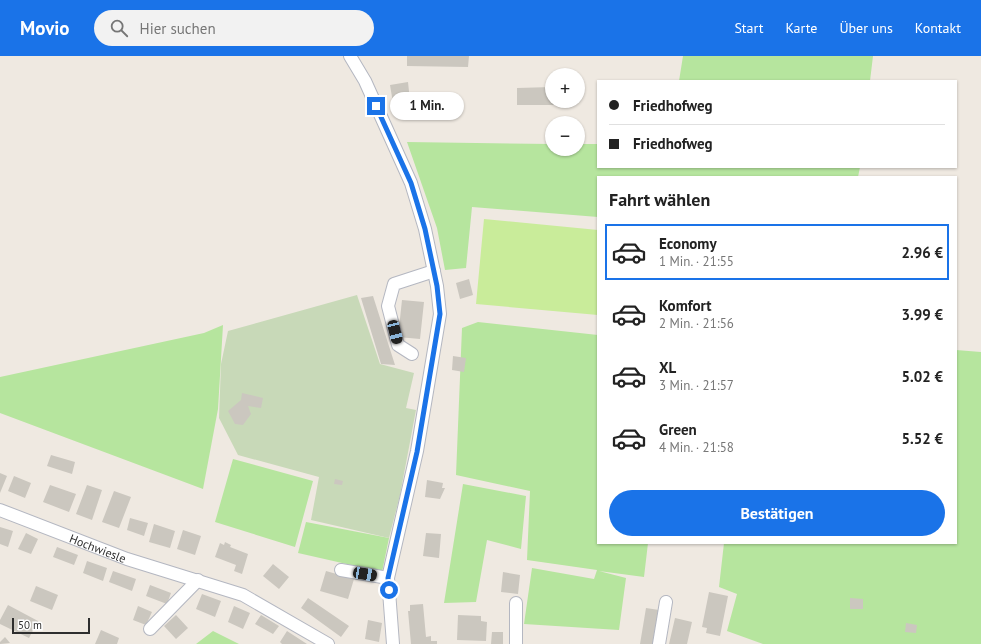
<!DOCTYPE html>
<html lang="de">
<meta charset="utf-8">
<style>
body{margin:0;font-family:"PT Sans",sans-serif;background:#f2f2f2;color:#222;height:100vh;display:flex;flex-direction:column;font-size:15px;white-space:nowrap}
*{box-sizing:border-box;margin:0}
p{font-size:13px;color:#767676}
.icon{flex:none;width:22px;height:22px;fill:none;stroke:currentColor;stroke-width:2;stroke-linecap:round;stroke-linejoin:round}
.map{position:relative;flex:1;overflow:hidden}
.side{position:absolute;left:597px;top:120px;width:360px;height:368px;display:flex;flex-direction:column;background:#fff;border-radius:0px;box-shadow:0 1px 3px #0004}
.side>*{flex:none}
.hud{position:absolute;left:597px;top:24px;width:360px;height:88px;border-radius:0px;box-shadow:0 1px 3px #0004;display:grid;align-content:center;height:88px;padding:0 12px;background:#fff}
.tools{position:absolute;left:545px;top:12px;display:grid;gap:8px}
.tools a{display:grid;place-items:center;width:40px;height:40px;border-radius:50%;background:#fff;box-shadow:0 1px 3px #0004;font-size:20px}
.scale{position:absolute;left:12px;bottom:10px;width:78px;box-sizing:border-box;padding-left:4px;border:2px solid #2e2e2e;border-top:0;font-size:11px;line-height:14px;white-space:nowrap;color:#2e2e2e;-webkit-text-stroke:3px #fff;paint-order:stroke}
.end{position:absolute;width:18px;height:18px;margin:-9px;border:5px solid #1a73e8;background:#fff;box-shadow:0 0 0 2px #fff}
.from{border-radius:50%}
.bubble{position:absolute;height:28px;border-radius:14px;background:#fff;box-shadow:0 1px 3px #0004;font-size:13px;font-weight:800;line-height:28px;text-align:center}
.car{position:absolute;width:12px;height:24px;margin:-12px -6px;border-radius:5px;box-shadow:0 0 3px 1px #0007;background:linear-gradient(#222 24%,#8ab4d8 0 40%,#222 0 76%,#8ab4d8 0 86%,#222 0)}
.hud b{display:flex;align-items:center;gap:14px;height:38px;font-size:15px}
.hud b+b{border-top:1px solid #e0e0e0}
.hud i{width:10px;height:10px;background:#222}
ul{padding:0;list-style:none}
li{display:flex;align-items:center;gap:12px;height:56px;margin:0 8px 6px;padding:0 4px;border:2px solid transparent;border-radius:0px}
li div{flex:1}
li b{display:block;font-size:15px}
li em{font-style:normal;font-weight:800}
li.active{border-color:#1a73e8}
li>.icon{width:36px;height:36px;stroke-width:1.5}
h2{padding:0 12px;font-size:18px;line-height:48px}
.cta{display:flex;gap:8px;margin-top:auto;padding:8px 12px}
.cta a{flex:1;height:46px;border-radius:24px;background:#1a73e8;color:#fff;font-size:16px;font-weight:800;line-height:46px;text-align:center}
header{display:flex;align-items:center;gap:24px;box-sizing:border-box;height:56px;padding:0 20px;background:#1a73e8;color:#fff}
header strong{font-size:19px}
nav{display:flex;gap:22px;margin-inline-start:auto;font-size:14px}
.search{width:280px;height:36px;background:#f2f2f2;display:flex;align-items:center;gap:10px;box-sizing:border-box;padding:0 14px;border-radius:22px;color:#767676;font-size:15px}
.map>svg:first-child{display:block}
.green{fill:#b6e59e}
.cemetery{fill:#c8d9b8}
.pitch{fill:#c9ec9a}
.building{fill:#cbc7bf}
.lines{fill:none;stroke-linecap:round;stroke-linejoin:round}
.minor-casing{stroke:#b4b7c1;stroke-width:14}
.minor{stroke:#fff;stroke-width:12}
.route{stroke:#1a73e8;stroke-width:5}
.labels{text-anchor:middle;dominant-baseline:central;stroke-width:3.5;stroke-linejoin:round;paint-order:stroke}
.street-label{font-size:12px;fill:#2e2e2e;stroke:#fff}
</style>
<header>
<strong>Movio</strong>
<div class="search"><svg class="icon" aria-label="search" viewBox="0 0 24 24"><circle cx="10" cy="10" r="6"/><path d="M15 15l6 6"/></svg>Hier suchen</div>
<nav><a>Start</a><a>Karte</a><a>Über uns</a><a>Kontakt</a></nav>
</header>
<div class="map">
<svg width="981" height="588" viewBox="0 0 981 588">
<rect width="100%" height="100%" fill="#efe9e1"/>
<!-- green -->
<path class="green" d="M 683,0 L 873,0 L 870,25 L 679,25 Z
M 407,86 L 552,88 L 552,93 L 578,93 L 578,88 L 598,88 L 598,111 L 860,111 L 858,121 L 598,121 L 598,161 L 472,151 L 466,212 L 445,214 L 437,172 Z
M 478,266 L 598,279 L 598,487 L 648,487 L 644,521 L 599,515 L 626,522 L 619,574 L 524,568 L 532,512 L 594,523 L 597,514 L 527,504 L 530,435 L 456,419 L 462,272 Z
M 223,269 L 218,353 L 203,433 L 0,357 L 0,321 L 204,277 Z
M 956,294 L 981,296 L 981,588 L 763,588 L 727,575 L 737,538 L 719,531 L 724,487 L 956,487 Z
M 233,403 L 313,425 L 295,491 L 215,466 Z
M 463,428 L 526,440 L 521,493 L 487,484 L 476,546 L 444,547 Z
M 306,466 L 389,482 L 382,516 L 298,497 Z
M 213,575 L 239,588 L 196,588 Z"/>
<!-- cemetery -->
<path class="cemetery" d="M 357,239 L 380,308 L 414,317 L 406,352 L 416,354 L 400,439 L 389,482 L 311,464 L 319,421 L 238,399 L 219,362 L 221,308 L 228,275 Z"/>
<!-- pitch -->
<path class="pitch" d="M 484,163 L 598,174 L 598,259 L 476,248 Z"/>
<!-- building -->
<path class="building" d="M 407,0 L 469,0 L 468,11 L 407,10 Z
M 408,26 L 410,45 L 393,47 L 390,29 Z
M 552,31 L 552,45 L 570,45 L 570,49 L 517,49 L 517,32 Z
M 469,223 L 473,239 L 460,243 L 456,227 Z
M 373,240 L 395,309 L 381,308 L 361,242 Z
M 402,244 L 424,246 L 420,283 L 398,281 Z
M 453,300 L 466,302 L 464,316 L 452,314 Z
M 242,337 L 263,342 L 261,352 L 248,350 L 251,358 L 243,369 L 235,368 L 228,355 L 241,344 Z
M 51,399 L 75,406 L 72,418 L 47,410 Z
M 0,417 L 7,420 L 0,437 Z
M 14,420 L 31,427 L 25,442 L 8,435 Z
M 335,423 L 343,425 L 342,429 L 334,428 Z
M 427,424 L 443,427 L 442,432 L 445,432 L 440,443 L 425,441 Z
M 50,429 L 76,438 L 69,456 L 43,446 Z
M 87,429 L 102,434 L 92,464 L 76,458 Z
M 114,435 L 131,441 L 119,472 L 102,466 Z
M 130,462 L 148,467 L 144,480 L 127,474 Z
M 154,468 L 175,475 L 170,492 L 149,486 Z
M 0,471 L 13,475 L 8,491 L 0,488 Z
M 183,474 L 201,480 L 195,499 L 177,493 Z
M 26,477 L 38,483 L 31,498 L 18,493 Z
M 426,477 L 441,478 L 439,502 L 423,500 Z
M 225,486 L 231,489 L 230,491 L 248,498 L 242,518 L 234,515 L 236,509 L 215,501 L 220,487 L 224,489 Z
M 57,491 L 78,499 L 74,509 L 53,501 Z
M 87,505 L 107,512 L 103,525 L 83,517 Z
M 273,508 L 289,521 L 279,533 L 263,520 Z
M 113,515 L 136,523 L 132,535 L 109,526 Z
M 326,515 L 354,523 L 348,543 L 320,535 Z
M 503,516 L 520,519 L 518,538 L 501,536 Z
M 150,529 L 171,537 L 167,548 L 146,540 Z
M 36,530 L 58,539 L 52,554 L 30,545 Z
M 709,536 L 728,540 L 720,580 L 706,577 L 707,572 L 702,571 Z
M 202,538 L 221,545 L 215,561 L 196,553 Z
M 308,542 L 349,570 L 341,581 L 301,552 Z
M 850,542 L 863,543 L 863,553 L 850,553 Z
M 423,548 L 426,581 L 431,580 L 431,585 L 437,585 L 437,588 L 411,588 L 408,555 L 410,555 L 410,549 Z
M 8,549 L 38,565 L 29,582 L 0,568 L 0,564 Z
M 138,550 L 152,556 L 146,569 L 133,564 Z
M 234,550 L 250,557 L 243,573 L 228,566 Z
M 646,552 L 659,554 L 653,588 L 640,588 Z
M 176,559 L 188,572 L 176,583 L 164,570 Z
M 261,559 L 279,570 L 273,578 L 255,568 Z
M 458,559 L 481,560 L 481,565 L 487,566 L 486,585 L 457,584 Z
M 675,562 L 692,566 L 687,588 L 669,588 Z
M 368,564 L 382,567 L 379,586 L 365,583 Z
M 906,567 L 917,569 L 916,577 L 905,576 Z
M 101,574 L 119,582 L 117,588 L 95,588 Z
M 287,575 L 307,588 L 282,588 L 280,586 Z
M 492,576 L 503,576 L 503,588 L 491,588 Z
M 5,581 L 10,587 L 0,588 L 0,586 Z"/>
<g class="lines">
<defs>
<g id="minor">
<path d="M 350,0 L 365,25 L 411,127 L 425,173 L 437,230 L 440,258 L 417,395 L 388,522 L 393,588"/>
<path d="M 412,298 L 398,289 L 388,250 L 394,228 L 434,215"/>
<path id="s1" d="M 0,454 L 127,503 L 243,539 L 328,588"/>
<path d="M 341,514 L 388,522"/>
<path d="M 150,573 L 198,524"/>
<path d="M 516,588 L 516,547"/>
<path d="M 659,588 L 666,546"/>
</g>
</defs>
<!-- minor casing -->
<use href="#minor" class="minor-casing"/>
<!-- minor -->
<use href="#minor" class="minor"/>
</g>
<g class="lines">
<!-- route -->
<path class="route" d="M 376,50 L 411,127 L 425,173 L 437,230 L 440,258 L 417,396 L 388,522 L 389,534"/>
</g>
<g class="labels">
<!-- street labels -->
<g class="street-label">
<text stroke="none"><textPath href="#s1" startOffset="105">Hochwiesle</textPath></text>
</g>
</g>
</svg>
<div class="tools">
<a>+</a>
<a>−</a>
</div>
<div class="scale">50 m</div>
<i class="end from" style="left:389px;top:534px"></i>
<i class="end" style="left:376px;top:50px"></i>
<div class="bubble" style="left:390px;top:36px;width:74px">1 Min.</div>
<i class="car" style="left:395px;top:276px;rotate:166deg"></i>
<i class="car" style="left:365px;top:518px;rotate:100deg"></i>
<div class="hud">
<b><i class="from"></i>Friedhofweg</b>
<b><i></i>Friedhofweg</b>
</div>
<section class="side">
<h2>Fahrt wählen</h2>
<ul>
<li class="active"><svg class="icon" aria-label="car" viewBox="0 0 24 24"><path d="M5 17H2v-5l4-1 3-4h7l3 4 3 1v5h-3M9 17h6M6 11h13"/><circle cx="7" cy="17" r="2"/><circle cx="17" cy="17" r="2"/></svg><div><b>Economy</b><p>1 Min. · 21:55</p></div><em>2.96 €</em></li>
<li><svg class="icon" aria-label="car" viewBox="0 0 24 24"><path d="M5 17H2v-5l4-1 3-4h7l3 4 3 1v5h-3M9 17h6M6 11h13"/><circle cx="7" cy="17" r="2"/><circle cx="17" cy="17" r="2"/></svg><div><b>Komfort</b><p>2 Min. · 21:56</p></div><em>3.99 €</em></li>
<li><svg class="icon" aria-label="car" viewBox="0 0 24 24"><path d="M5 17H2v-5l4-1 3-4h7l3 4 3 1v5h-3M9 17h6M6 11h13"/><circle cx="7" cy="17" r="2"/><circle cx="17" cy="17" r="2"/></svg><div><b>XL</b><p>3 Min. · 21:57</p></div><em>5.02 €</em></li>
<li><svg class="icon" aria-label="car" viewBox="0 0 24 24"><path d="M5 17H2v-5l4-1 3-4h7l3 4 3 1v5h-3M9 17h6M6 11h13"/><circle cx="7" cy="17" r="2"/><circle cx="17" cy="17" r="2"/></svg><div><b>Green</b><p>4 Min. · 21:58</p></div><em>5.52 €</em></li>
</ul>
<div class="cta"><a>Bestätigen</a></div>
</section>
</div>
